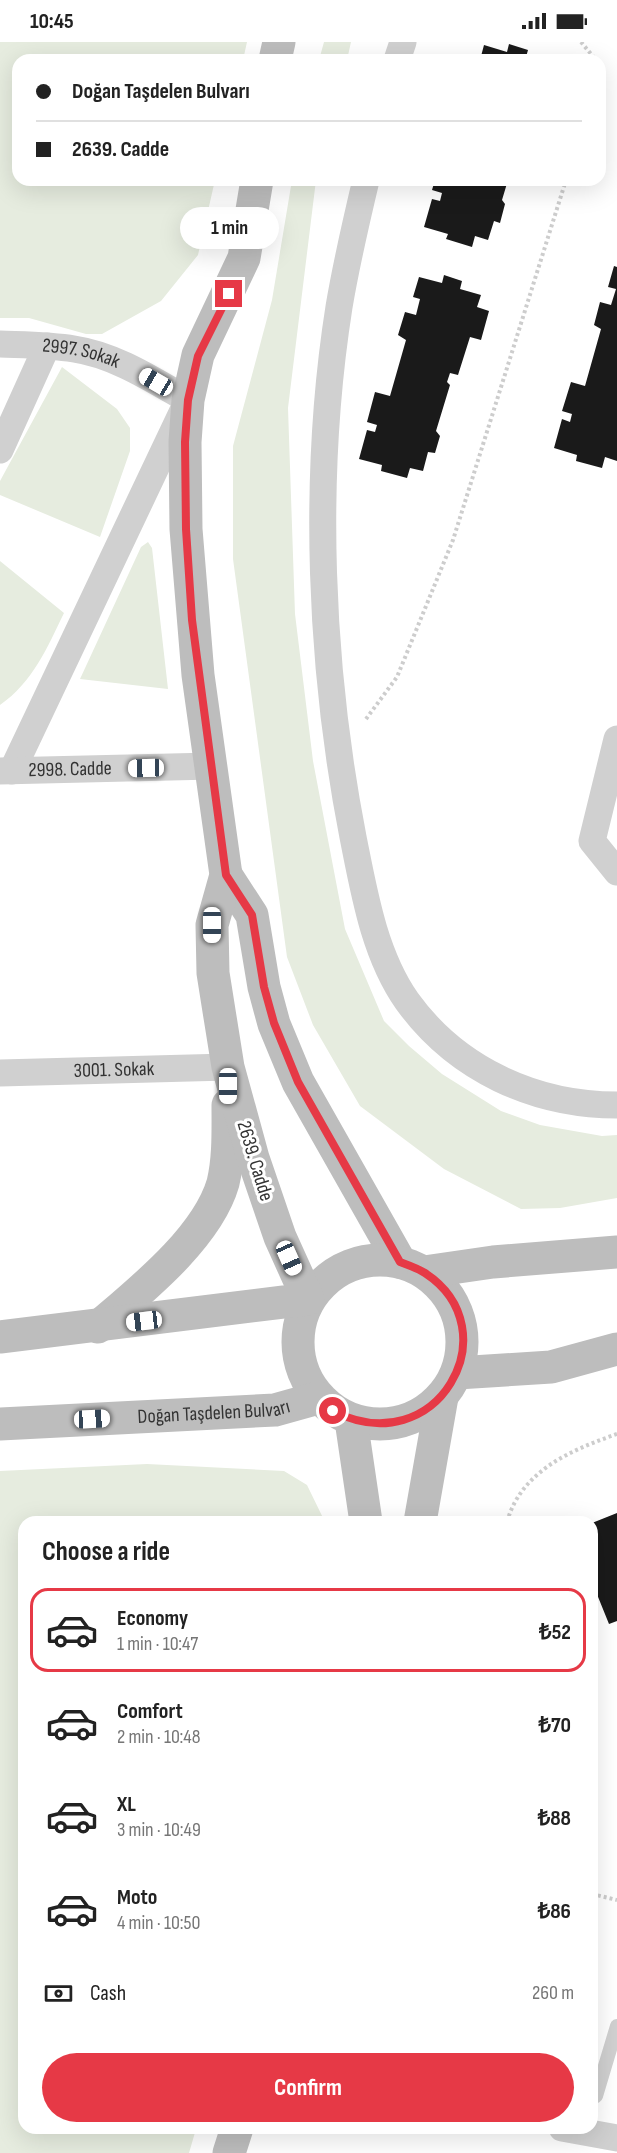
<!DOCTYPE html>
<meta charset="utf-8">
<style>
body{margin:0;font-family:"Sofia Sans Condensed",sans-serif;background:#f6f6f6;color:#222;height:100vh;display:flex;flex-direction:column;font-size:22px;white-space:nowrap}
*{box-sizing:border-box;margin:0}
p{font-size:20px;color:#767676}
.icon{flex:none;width:33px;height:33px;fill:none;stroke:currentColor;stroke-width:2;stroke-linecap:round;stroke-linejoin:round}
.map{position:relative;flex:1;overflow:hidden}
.drawer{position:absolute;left:18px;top:1474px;width:580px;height:618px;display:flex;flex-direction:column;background:#fff;border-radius:18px;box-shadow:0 6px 24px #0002}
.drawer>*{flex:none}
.banner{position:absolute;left:12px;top:12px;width:594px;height:132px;border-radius:18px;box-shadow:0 6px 24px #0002;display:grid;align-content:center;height:132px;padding:0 24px;background:#fff}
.end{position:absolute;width:27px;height:27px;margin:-14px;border:8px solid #e63946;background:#fff;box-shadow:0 0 0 3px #fff}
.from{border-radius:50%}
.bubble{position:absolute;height:42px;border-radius:21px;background:#fff;box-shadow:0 6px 24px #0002;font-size:20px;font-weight:700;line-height:42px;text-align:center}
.car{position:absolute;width:18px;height:36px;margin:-18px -9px;border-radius:8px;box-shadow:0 0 4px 2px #0007;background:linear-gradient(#fff 24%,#345 0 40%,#fff 0 76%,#345 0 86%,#fff 0)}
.banner b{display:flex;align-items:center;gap:21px;height:57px;font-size:22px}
.banner b+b{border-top:2px solid #e0e0e0}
.banner i{width:15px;height:15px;background:#222}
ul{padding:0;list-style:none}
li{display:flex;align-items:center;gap:18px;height:84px;margin:0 12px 9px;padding:0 12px;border:3px solid transparent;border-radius:18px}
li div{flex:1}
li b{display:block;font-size:22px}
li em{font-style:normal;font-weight:700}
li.current{border-color:#e63946}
li>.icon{width:54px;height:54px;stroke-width:1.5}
h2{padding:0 24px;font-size:27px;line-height:72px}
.pay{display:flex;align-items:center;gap:15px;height:66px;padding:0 24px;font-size:22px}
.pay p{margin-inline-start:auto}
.cta{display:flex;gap:12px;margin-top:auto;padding:12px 24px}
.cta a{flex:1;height:69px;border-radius:36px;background:#e63946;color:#fff;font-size:24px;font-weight:700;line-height:69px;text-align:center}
.status{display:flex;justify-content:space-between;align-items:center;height:42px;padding:0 30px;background:#fff;direction:ltr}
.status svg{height:16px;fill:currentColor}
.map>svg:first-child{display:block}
.green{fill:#e6ecdf}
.building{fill:#1a1a1a}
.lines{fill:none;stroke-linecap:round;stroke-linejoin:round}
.path{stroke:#cdcdcd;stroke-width:4;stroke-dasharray:3 3;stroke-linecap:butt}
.lane{stroke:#d0d0d0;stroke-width:14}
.street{stroke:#d0d0d0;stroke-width:27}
.secondary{stroke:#bdbdbd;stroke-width:33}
.route{stroke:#e63946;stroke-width:8}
.labels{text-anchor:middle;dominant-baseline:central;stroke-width:6;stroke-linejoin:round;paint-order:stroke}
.street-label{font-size:20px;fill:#333;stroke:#fff}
</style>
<div class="status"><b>10:45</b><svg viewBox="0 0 49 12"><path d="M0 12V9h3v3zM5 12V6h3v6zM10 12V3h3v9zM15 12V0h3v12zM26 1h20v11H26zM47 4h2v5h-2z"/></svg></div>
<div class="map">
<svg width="617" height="2111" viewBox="0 0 617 2111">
<rect width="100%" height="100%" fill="#fff"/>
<!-- green -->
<path class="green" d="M 0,0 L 247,0 L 243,18 L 18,18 L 18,138 L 215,138 L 198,213 L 161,259 L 102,292 L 86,292 L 29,276 L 0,276 Z
M 324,0 L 351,0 L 347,18 L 319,18 Z
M 292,138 L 316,138 L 288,366 L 295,572 L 313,719 L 345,887 L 384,979 L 409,1004 L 442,1032 L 501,1069 L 540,1083 L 602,1094 L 617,1093 L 617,1156 L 560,1166 L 521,1167 L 444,1127 L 360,1064 L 313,983 L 287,915 L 233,517 L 233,404 L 272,258 Z
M 62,325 L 117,367 L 130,386 L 130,409 L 100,495 L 0,453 L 0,439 Z
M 148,500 L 152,506 L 168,647 L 80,637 L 141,505 Z
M 0,519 L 64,571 C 47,606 33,640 0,663 Z
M 147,1422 L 284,1429 L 307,1443 L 325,1480 L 24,1480 L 24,2086 L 196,2087 L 189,2111 L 0,2111 L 0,1429 Z"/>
<!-- building -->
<path class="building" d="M 509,2 L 528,8 L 526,15 L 533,18 L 480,18 L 484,3 L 507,10 Z
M 435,138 L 508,138 L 502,158 L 505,162 L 500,181 L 494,179 L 488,198 L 475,194 L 472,205 L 446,197 L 448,192 L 424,185 L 432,157 L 440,159 L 442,151 L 432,148 Z
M 614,224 L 617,225 L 617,419 L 605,415 L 602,426 L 576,419 L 577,413 L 554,406 L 562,377 L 570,380 L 572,372 L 562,369 L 571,340 L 585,344 L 601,287 L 594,283 L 600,260 L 611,263 L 616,247 L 608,245 Z
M 444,233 L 462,239 L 460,247 L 481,253 L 477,265 L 489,269 L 481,298 L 470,295 L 458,333 L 450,331 L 447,340 L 450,343 L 436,389 L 440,394 L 435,411 L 428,410 L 423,429 L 410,426 L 407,436 L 381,429 L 382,423 L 359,417 L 367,388 L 375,390 L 377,383 L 367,380 L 375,350 L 390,354 L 406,298 L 398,293 L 405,270 L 416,273 L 420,257 L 413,255 L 419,235 L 442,241 Z
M 617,1471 L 617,1579 L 609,1582 L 592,1540 L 592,1481 Z
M 592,1687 L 597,1688 L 593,1702 L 592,1702 Z"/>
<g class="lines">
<!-- path -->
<path class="path" d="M 581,0 L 596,18
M 366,677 L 397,635 L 453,498 L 566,138
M 507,1480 C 521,1429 571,1408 617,1392
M 592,1852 L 617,1858"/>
<!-- lane -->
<path class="lane" d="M 596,2054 L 617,1984"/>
<!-- street -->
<g class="street">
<path d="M 397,18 L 403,0"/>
<path d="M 366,138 C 356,180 346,223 339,265 C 312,436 320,626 353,795 C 364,850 374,912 407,959 C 456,1027 534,1063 617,1063"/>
<path id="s1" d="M 0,302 C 25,303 50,303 74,307 C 115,313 153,338 188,358 L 12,729"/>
<path d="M 0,408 L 47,304"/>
<path d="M 617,697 L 592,799 L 617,830"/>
<path id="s2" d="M 0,729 L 213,724"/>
<path id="s3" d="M 0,1031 L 228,1025"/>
<path d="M 562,2086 L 617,2096"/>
</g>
<!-- secondary -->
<g class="secondary">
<path d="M 275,18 L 279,0"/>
<path d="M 226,833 L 252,873 L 264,945 L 274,982 L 298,1040 L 400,1220"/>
<circle cx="380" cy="1300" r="82"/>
<path d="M 424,1230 L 493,1220 L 617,1210"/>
<path d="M 98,1285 C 140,1249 207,1196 223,1141 C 229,1116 228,1088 228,1063"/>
<path d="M 0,1295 L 308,1257 L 280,1195 L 253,1116 L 228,1025 L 220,975 L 213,931 L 212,883 L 226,833 L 198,633 L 186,487 L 185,400 L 188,358 L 198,313 L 244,216 L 257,138"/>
<path d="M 457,1331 L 551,1325 L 617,1307"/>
<path d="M 351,1378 L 366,1480"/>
<path id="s4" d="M 0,1382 L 275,1368 L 318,1356"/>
<path d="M 420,1480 L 442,1355"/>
<path d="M 229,2111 L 237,2086"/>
</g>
</g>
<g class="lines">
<!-- route -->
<path class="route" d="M 229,252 L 198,314 L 188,358 L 185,400 L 186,487 L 192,578 L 226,833 L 252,873 L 264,945 L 274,981 L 298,1040 L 400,1220 C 408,1223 417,1226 425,1231 C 512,1288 437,1422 333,1369"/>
</g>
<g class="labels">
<!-- street labels -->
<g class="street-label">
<text stroke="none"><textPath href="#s1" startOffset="82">2997. Sokak</textPath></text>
<text stroke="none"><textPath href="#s2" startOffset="70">2998. Cadde</textPath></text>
<text stroke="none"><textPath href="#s3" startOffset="114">3001. Sokak</textPath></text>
<text transform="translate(255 1119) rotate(73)">2639. Cadde</text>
<text stroke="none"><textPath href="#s4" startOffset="214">Doğan Taşdelen Bulvarı</textPath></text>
</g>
</g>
</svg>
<i class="end from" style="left:333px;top:1369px"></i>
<i class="end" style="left:229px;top:252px"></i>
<div class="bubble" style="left:180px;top:165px;width:99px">1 min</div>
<i class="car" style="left:156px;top:340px;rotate:300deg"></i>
<i class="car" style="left:146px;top:726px;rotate:269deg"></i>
<i class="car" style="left:212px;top:883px;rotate:180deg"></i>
<i class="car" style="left:228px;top:1044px;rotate:180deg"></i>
<i class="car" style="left:289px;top:1216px;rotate:156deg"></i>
<i class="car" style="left:144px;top:1279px;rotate:263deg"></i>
<i class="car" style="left:92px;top:1377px;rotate:87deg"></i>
<div class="banner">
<b><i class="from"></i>Doğan Taşdelen Bulvarı</b>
<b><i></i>2639. Cadde</b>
</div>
<section class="drawer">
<h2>Choose a ride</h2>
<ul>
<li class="current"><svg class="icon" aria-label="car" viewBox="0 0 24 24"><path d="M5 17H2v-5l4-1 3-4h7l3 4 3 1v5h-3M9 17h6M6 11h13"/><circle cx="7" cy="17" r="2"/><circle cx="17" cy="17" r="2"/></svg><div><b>Economy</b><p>1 min · 10:47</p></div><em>₺52</em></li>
<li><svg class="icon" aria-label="car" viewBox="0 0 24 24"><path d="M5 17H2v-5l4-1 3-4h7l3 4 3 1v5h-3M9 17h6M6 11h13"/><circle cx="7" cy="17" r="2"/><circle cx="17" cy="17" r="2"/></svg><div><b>Comfort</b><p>2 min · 10:48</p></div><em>₺70</em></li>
<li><svg class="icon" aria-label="car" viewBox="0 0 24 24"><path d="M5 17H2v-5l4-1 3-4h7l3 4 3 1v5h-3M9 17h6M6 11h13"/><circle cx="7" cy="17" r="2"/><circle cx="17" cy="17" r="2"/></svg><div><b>XL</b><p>3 min · 10:49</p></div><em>₺88</em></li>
<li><svg class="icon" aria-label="car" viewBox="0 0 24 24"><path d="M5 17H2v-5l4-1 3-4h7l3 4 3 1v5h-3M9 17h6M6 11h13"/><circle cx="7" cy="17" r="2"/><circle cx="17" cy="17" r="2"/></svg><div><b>Moto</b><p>4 min · 10:50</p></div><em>₺86</em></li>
</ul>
<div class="pay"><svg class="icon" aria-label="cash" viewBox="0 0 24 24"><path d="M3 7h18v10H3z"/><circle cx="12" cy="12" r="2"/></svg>Cash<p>260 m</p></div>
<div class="cta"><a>Confirm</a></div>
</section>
</div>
